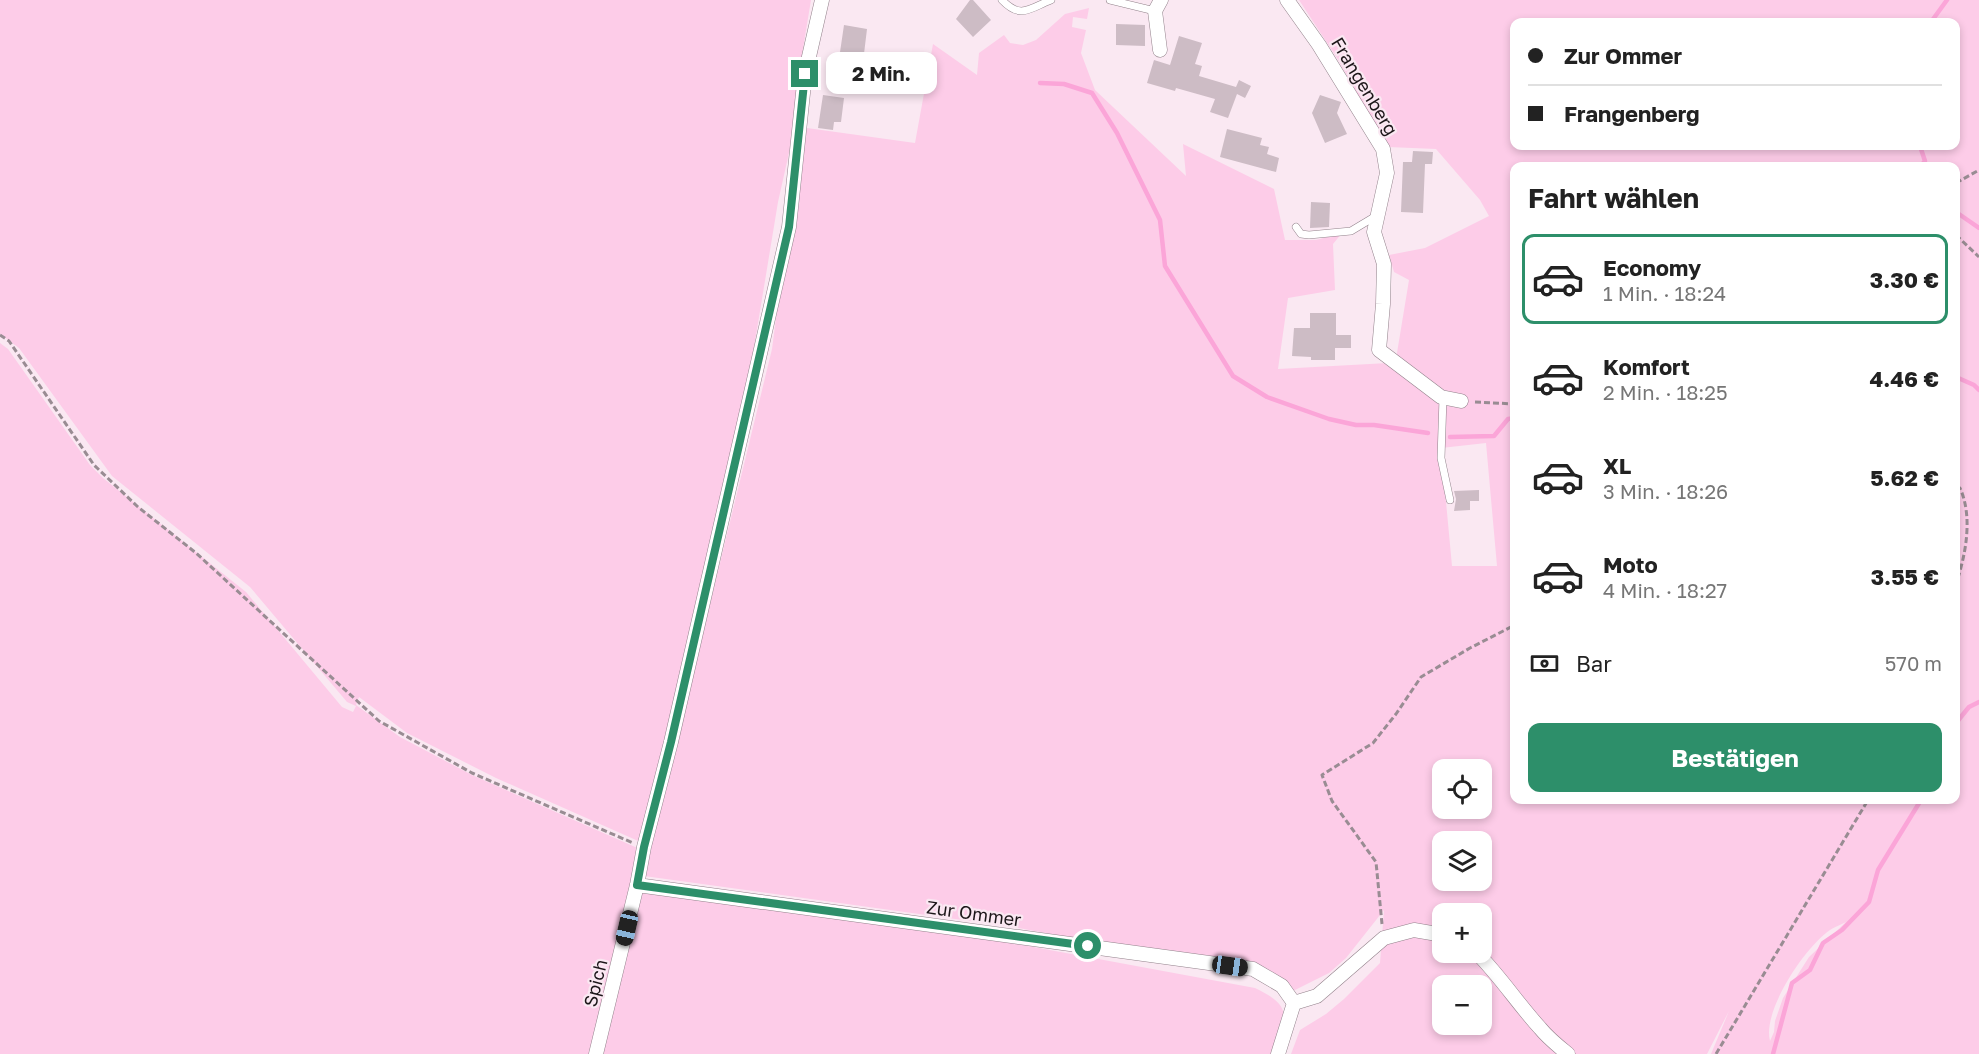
<!DOCTYPE html>
<html lang="de">
<meta charset="utf-8">
<style>
body{margin:0;font-family:"Golos Text",sans-serif;background:#f6f6f6;color:#222;height:100vh;display:flex;flex-direction:column;font-size:22px;white-space:nowrap}
*{box-sizing:border-box;margin:0}
p{font-size:20px;color:#767676}
.icon{flex:none;width:33px;height:33px;fill:none;stroke:currentColor;stroke-width:2;stroke-linecap:round;stroke-linejoin:round}
.map{position:relative;flex:1;overflow:hidden}
.details{position:absolute;left:1510px;top:162px;width:450px;height:642px;display:flex;flex-direction:column;background:#fff;border-radius:12px;box-shadow:0 3px 9px #0003}
.details>*{flex:none}
.guide{position:absolute;left:1510px;top:18px;width:450px;height:132px;border-radius:12px;box-shadow:0 3px 9px #0003;display:grid;align-content:center;height:132px;padding:0 18px;background:#fff}
.tools{position:absolute;left:1432px;top:759px;display:grid;gap:12px}
.tools a{display:grid;place-items:center;width:60px;height:60px;border-radius:12px;background:#fff;box-shadow:0 3px 9px #0003;font-size:30px}
.end{position:absolute;width:27px;height:27px;margin:-14px;border:8px solid #2d8f6a;background:#fff;box-shadow:0 0 0 3px #fff}
.from{border-radius:50%}
.bubble{position:absolute;height:42px;border-radius:12px;background:#fff;box-shadow:0 3px 9px #0003;font-size:20px;font-weight:700;line-height:42px;text-align:center}
.car{position:absolute;width:18px;height:36px;margin:-18px -9px;border-radius:8px;box-shadow:0 0 4px 2px #0007;background:linear-gradient(#222 24%,#8ab4d8 0 40%,#222 0 76%,#8ab4d8 0 86%,#222 0)}
.guide b{display:flex;align-items:center;gap:21px;height:57px;font-size:22px}
.guide b+b{border-top:2px solid #e0e0e0}
.guide i{width:15px;height:15px;background:#222}
ul{padding:0;list-style:none}
li{display:flex;align-items:center;gap:18px;height:90px;margin:0 12px 9px;padding:0 6px;border:3px solid transparent;border-radius:12px}
li div{flex:1}
li b{display:block;font-size:22px}
li em{font-style:normal;font-weight:700}
li.current{border-color:#2d8f6a}
li>.icon{width:54px;height:54px;stroke-width:1.5}
h2{padding:0 18px;font-size:27px;line-height:72px}
.pay{display:flex;align-items:center;gap:15px;height:66px;padding:0 18px;font-size:22px}
.pay p{margin-inline-start:auto}
.action{display:flex;gap:12px;margin-top:auto;padding:12px 18px}
.action a{flex:1;height:69px;border-radius:12px;background:#2d8f6a;color:#fff;font-size:24px;font-weight:700;line-height:69px;text-align:center}
.map>svg:first-child{display:block}
.green{fill:#fdcce8;fill-rule:evenodd}
.lines{fill:none;stroke-linecap:round;stroke-linejoin:round}
.stream{stroke:#fba5d8;stroke-width:4.5}
.building{fill:#cdbcc5}
.lane-casing{stroke:#92828b;stroke-width:8}
.street-casing{stroke:#92828b;stroke-width:15}
.path{stroke:#998c93;stroke-width:3;stroke-dasharray:6 3;stroke-linecap:butt}
.lane{stroke:#fff;stroke-width:7}
.street{stroke:#fff;stroke-width:14}
.route{stroke:#2d8f6a;stroke-width:8}
.labels{text-anchor:middle;dominant-baseline:central;stroke-width:4.5;stroke-linejoin:round;paint-order:stroke}
.street-label{font-size:18px;fill:#1c1619;stroke:#fae8f2}
</style>
<div class="map">
<svg width="1979" height="1054" viewBox="0 0 1979 1054">
<rect width="100%" height="100%" fill="#fae8f2"/>
<!-- green -->
<path class="green" d="M 0,0 L 811,0 L 798,79 L 795,126 L 778,202 L 745,402 L 645,844 L 496,778 L 407,733 L 359,697 L 356,705 L 400,737 L 472,775 L 642,850 L 592,1054 L 0,1054 L 0,343 L 8,349 L 90,465 L 103,478 L 246,592 L 342,707 L 353,712 L 356,706 L 347,702 L 250,587 L 112,476 L 19,348 L 0,334 Z
M 1299,0 L 1979,0 L 1979,1054 L 1711,1054 L 1729,1011 L 1707,1054 L 1291,1054 L 1300,1030 L 1326,1014 L 1344,999 L 1380,963 L 1384,910 L 1346,958 L 1329,973 L 1293,991 L 1260,973 L 1013,927 L 644,876 L 772,349 L 791,203 L 807,128 L 915,143 L 933,44 L 977,75 L 979,53 L 1004,35 L 1010,43 L 1023,45 L 1036,40 L 1065,14 L 1089,8 L 1087,19 L 1073,17 L 1072,27 L 1086,30 L 1081,53 L 1095,90 L 1186,176 L 1183,144 L 1274,189 L 1285,240 L 1316,240 L 1342,233 L 1333,244 L 1335,290 L 1288,298 L 1278,369 L 1388,363 L 1396,359 L 1409,280 L 1394,272 L 1389,255 L 1425,248 L 1489,216 L 1480,200 L 1436,149 L 1388,147 L 1337,58 ZM 1515,22 L 1956,22 L 1956,146 L 1515,146 ZM 1515,166 L 1956,166 L 1956,800 L 1515,800 ZM 1486,443 L 1497,566 L 1452,566 L 1441,448 ZM 1443,770 L 1482,770 L 1482,808 L 1443,808 ZM 1443,842 L 1482,842 L 1482,880 L 1443,880 ZM 1443,914 L 1482,914 L 1482,952 L 1443,952 ZM 1846,922 L 1809,957 L 1783,998 L 1775,1021 L 1774,1032 L 1770,1041 C 1762,1011 1805,947 1830,930 C 1834,927 1841,925 1846,922 ZM 1443,986 L 1482,986 L 1482,1024 L 1443,1024 Z
M 641,888 L 1012,943 L 1255,988 C 1295,1007 1286,1018 1273,1054 L 599,1054 Z"/>
<g class="lines">
<!-- stream -->
<path class="stream" d="M 1931,22 L 1947,0
M 1040,83 L 1064,84 L 1092,93 L 1117,133 L 1160,220 L 1165,266 L 1233,376 L 1267,397 L 1329,419 L 1356,425 L 1374,425 L 1428,433
M 1920,146 L 1925,161 L 1921,166
M 1956,212 L 1979,228
M 1956,377 L 1974,385 L 1979,390
M 1450,437 L 1494,436 L 1508,419 L 1515,418
M 1956,723 L 1969,707 L 1979,702
M 1773,1054 L 1792,983 L 1810,970 L 1823,943 L 1842,930 L 1869,902 L 1878,870 L 1921,800"/>
</g>
<!-- building -->
<path class="building" d="M 970,0 L 973,0 L 991,20 L 973,37 L 956,19 Z
M 1116,24 L 1145,25 L 1145,46 L 1116,45 Z
M 844,25 L 867,29 L 863,62 L 839,59 Z
M 1179,36 L 1202,43 L 1195,64 L 1202,66 L 1199,76 L 1236,87 L 1239,80 L 1251,86 L 1245,98 L 1237,94 L 1228,118 L 1210,112 L 1215,99 L 1176,88 L 1175,91 L 1147,83 L 1154,60 L 1170,65 Z
M 823,95 L 844,98 L 841,122 L 834,122 L 833,130 L 818,128 Z
M 1320,95 L 1341,102 L 1337,113 L 1347,134 L 1325,143 L 1312,113 Z
M 1227,129 L 1262,138 L 1260,145 L 1269,147 L 1267,154 L 1279,158 L 1276,172 L 1220,157 Z
M 1413,151 L 1433,152 L 1432,164 L 1425,164 L 1423,213 L 1401,212 L 1403,162 L 1412,162 Z
M 1311,202 L 1330,203 L 1329,227 L 1310,228 Z
M 1310,313 L 1336,313 L 1336,335 L 1351,335 L 1351,348 L 1335,348 L 1335,360 L 1311,360 L 1311,357 L 1292,356 L 1294,328 L 1310,328 Z
M 1479,490 L 1479,501 L 1470,501 L 1470,510 L 1454,511 L 1456,499 L 1454,491 Z"/>
<g class="lines">
<defs>
<path id="lane" d="M 1002,0 C 1021,20 1030,8 1051,0
M 1110,0 L 1155,11
M 1296,227 L 1301,234 L 1309,235 L 1351,231 L 1376,216
M 1443,398 L 1441,458 L 1450,500"/>
<path id="street" d="M 1287,0 L 1319,45 L 1383,149 L 1387,173 L 1374,232 L 1384,264 L 1383,304 L 1379,350 L 1441,397 L 1461,401
M 1160,50 L 1155,11 L 1161,0
M 637,885 L 1253,969 L 1282,986 L 1294,1003
M 1476,952 C 1500,976 1518,1004 1540,1028 C 1548,1038 1558,1046 1568,1054
M 1294,1003 L 1317,996 L 1384,938 L 1414,930 L 1443,935
M 596,1054 L 637,885 L 644,847 L 671,742 L 789,227 L 805,74 L 822,0
M 1278,1054 L 1294,1003"/>
</defs>
<!-- lane casing -->
<use href="#lane" class="lane-casing"/>
<!-- street casing -->
<use href="#street" class="street-casing"/>
<!-- path -->
<path class="path" d="M 1956,183 L 1979,170
M 1956,235 L 1979,257
M 0,335 L 9,341 L 94,465 L 138,507 L 196,553 L 379,721 L 472,773 L 633,843
M 1475,402 L 1515,404
M 1956,488 L 1960,488 C 1973,517 1966,554 1956,584
M 1382,924 L 1376,862 L 1332,801 L 1322,775 L 1373,743 L 1396,714 L 1421,677 L 1470,648 L 1515,625
M 1716,1054 L 1868,800"/>
<!-- lane -->
<use href="#lane" class="lane"/>
<!-- street -->
<use href="#street" class="street"/>
</g>
<g class="lines">
<!-- route -->
<path class="route" d="M 805,74 L 789,227 L 671,742 L 644,847 L 637,885 L 1088,946"/>
</g>
<g class="labels">
<!-- street labels -->
<g class="street-label">
<text transform="translate(1365 86) rotate(59)">Frangenberg</text>
<text transform="translate(974 913) rotate(8)">Zur Ommer</text>
<text transform="translate(595 983) rotate(-76)">Spich</text>
</g>
</g>
</svg>
<div class="tools">
<a><svg class="icon" aria-label="locate" viewBox="0 0 24 24"><circle cx="12" cy="12" r="6"/><path d="M12 2v4M12 18v4M2 12h4M18 12h4"/></svg></a>
<a><svg class="icon" aria-label="layers" viewBox="0 0 24 24"><path d="M12 4l9 5-9 5-9-5zM3 14l9 5 9-5"/></svg></a>
<a>+</a>
<a>−</a>
</div>
<i class="end from" style="left:1088px;top:946px"></i>
<i class="end" style="left:805px;top:74px"></i>
<div class="bubble" style="left:826px;top:52px;width:111px">2 Min.</div>
<i class="car" style="left:627px;top:928px;rotate:193deg"></i>
<i class="car" style="left:1230px;top:966px;rotate:98deg"></i>
<div class="guide">
<b><i class="from"></i>Zur Ommer</b>
<b><i></i>Frangenberg</b>
</div>
<section class="details">
<h2>Fahrt wählen</h2>
<ul>
<li class="current"><svg class="icon" aria-label="car" viewBox="0 0 24 24"><path d="M5 17H2v-5l4-1 3-4h7l3 4 3 1v5h-3M9 17h6M6 11h13"/><circle cx="7" cy="17" r="2"/><circle cx="17" cy="17" r="2"/></svg><div><b>Economy</b><p>1 Min. · 18:24</p></div><em>3.30 €</em></li>
<li><svg class="icon" aria-label="car" viewBox="0 0 24 24"><path d="M5 17H2v-5l4-1 3-4h7l3 4 3 1v5h-3M9 17h6M6 11h13"/><circle cx="7" cy="17" r="2"/><circle cx="17" cy="17" r="2"/></svg><div><b>Komfort</b><p>2 Min. · 18:25</p></div><em>4.46 €</em></li>
<li><svg class="icon" aria-label="car" viewBox="0 0 24 24"><path d="M5 17H2v-5l4-1 3-4h7l3 4 3 1v5h-3M9 17h6M6 11h13"/><circle cx="7" cy="17" r="2"/><circle cx="17" cy="17" r="2"/></svg><div><b>XL</b><p>3 Min. · 18:26</p></div><em>5.62 €</em></li>
<li><svg class="icon" aria-label="car" viewBox="0 0 24 24"><path d="M5 17H2v-5l4-1 3-4h7l3 4 3 1v5h-3M9 17h6M6 11h13"/><circle cx="7" cy="17" r="2"/><circle cx="17" cy="17" r="2"/></svg><div><b>Moto</b><p>4 Min. · 18:27</p></div><em>3.55 €</em></li>
</ul>
<div class="pay"><svg class="icon" aria-label="cash" viewBox="0 0 24 24"><path d="M3 7h18v10H3z"/><circle cx="12" cy="12" r="2"/></svg>Bar<p>570 m</p></div>
<div class="action"><a>Bestätigen</a></div>
</section>
</div>
